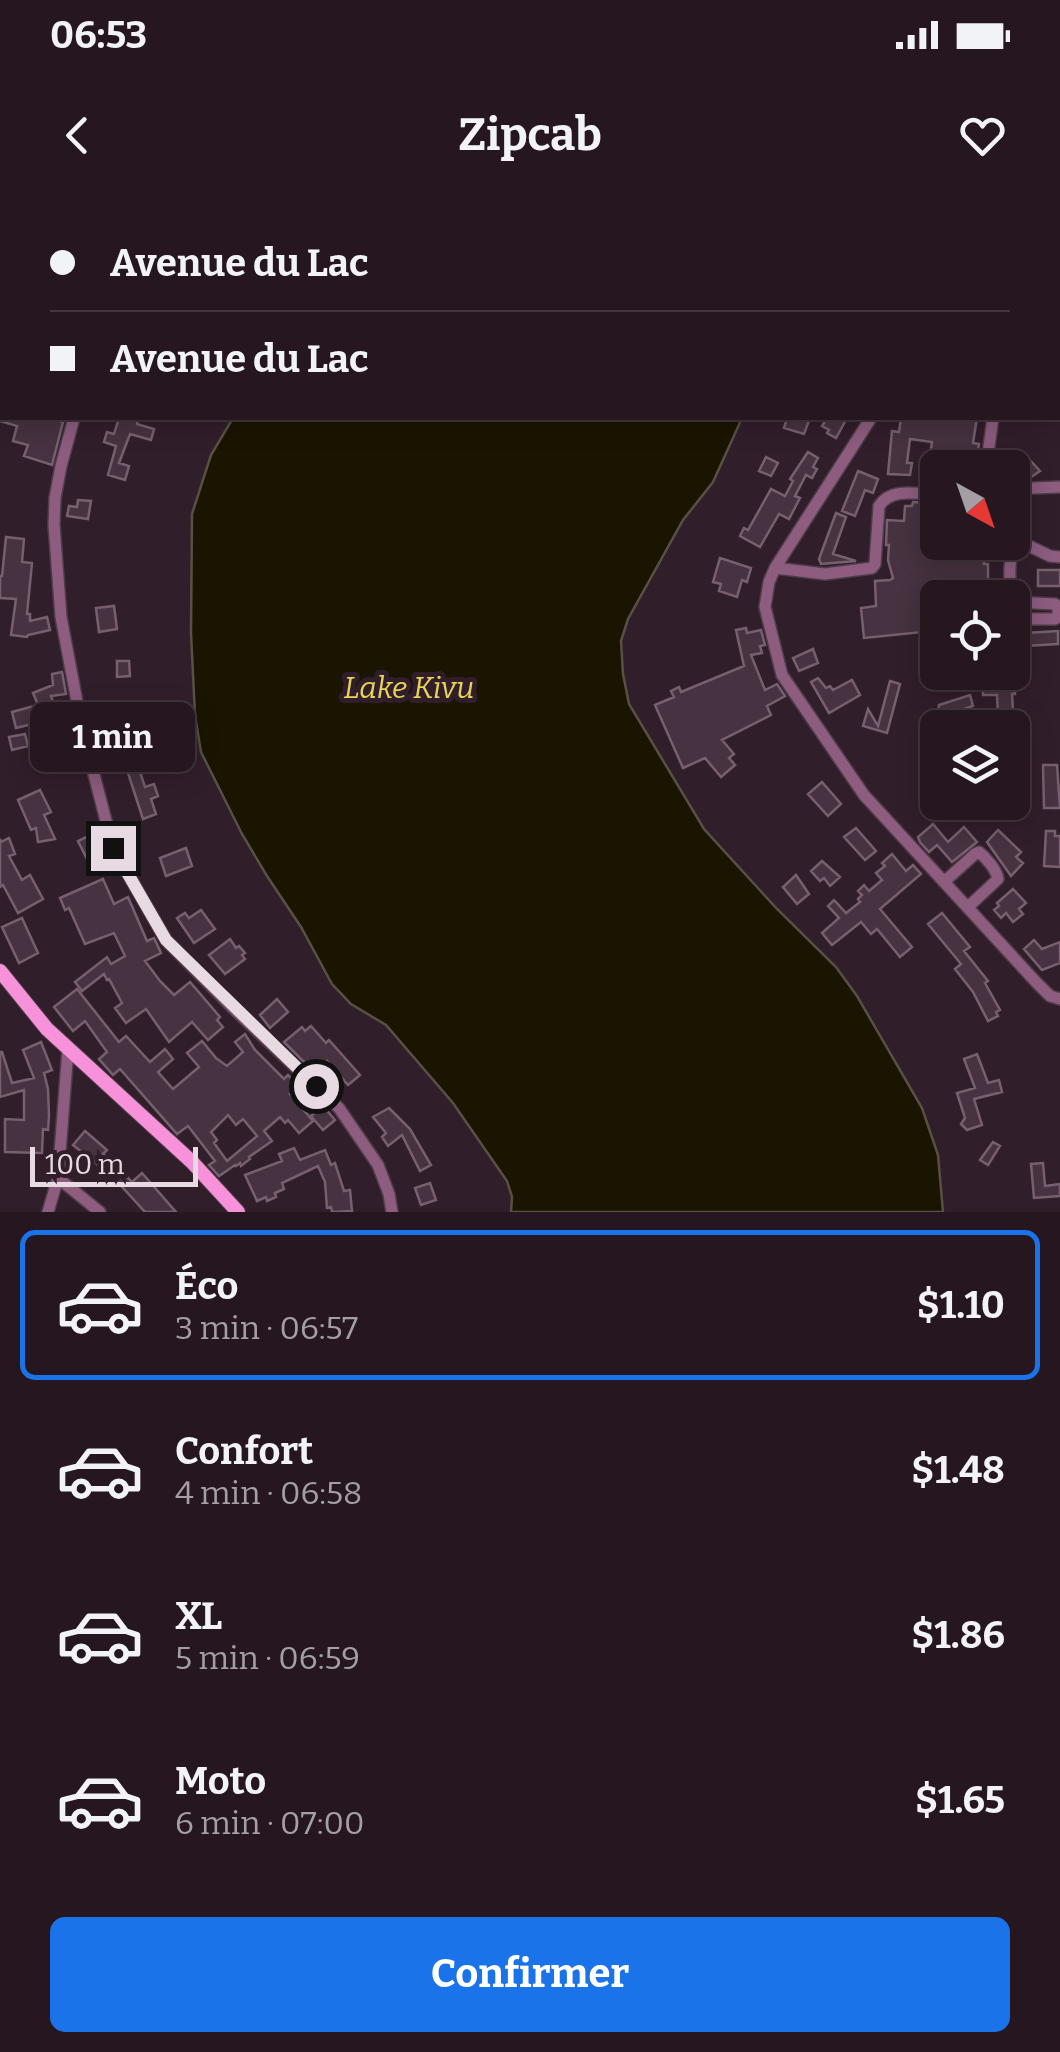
<!DOCTYPE html>
<html lang="fr">
<meta charset="utf-8">
<style>
body{margin:0;font-family:Bitter,serif;background:#2d1f29;color:#f1f3f6;height:100vh;display:flex;flex-direction:column;font-size:38px;white-space:nowrap}
*{box-sizing:border-box;margin:0}
p{font-size:32px;color:#a39fa5}
.icon{flex:none;width:55px;height:55px;fill:none;stroke:currentColor;stroke-width:2;stroke-linecap:round;stroke-linejoin:round}
.map{position:relative;height:1012px;overflow:hidden}
.panel{display:flex;flex-direction:column;background:#251620;flex:1}
.panel>*{flex:none}
.guide{position:absolute;left:0px;top:0px;width:1060px;height:220px;box-shadow:0 5px 25px #0003,0 0 0 2px #42353e;display:grid;align-content:center;height:220px;padding:0 50px;background:#251620}
.needle{width:65px;rotate:140deg}
.controls{position:absolute;left:920px;top:250px;display:grid;gap:20px}
.controls a{display:grid;place-items:center;width:110px;height:110px;border-radius:15px;background:#251620;box-shadow:0 5px 25px #0003,0 0 0 2px #42353e;font-size:50px}
.scale{position:absolute;left:30px;bottom:25px;width:168px;box-sizing:border-box;padding-left:10px;border:5px solid #e7dae2;border-top:0;font-size:28px;line-height:35px;white-space:nowrap;color:#e7dae2;-webkit-text-stroke:8px #311e2b;paint-order:stroke}
.end{position:absolute;width:45px;height:45px;margin:-22px;border:12px solid #e7dae2;background:#111;box-shadow:0 0 0 5px #111}
.from{border-radius:50%}
.bubble{position:absolute;height:70px;border-radius:15px;background:#251620;box-shadow:0 5px 25px #0003,0 0 0 2px #42353e;font-size:32px;font-weight:700;line-height:70px;text-align:center}
.guide b{display:flex;align-items:center;gap:35px;height:95px;font-size:38px}
.guide b+b{border-top:2px solid #42353e}
.guide i{width:25px;height:25px;background:#f1f3f6}
ul{padding:18px 0 0;list-style:none}
li{display:flex;align-items:center;gap:30px;height:150px;margin:0 20px 15px;padding:0 30px;border:5px solid transparent;border-radius:15px}
li div{flex:1}
li b{display:block;font-size:38px}
li em{font-style:normal;font-weight:700}
li.selected{border-color:#1a73e8}
li>.icon{width:90px;height:90px;stroke-width:1.5}
.action{display:flex;gap:20px;margin-top:auto;padding:20px 50px}
.action a{flex:1;height:115px;border-radius:15px;background:#1a73e8;color:#fff;font-size:40px;font-weight:700;line-height:115px;text-align:center}
.status{display:flex;justify-content:space-between;align-items:center;height:70px;padding:0 50px;background:#251620;direction:ltr}
.status svg{height:28px;fill:currentColor}
header{display:flex;justify-content:space-between;align-items:center;height:130px;padding:0 50px;background:#251620;font-size:45px;font-weight:700}
.map>svg:first-child{display:block}
.water{fill:#1a1500;stroke:#585044;stroke-width:2.5}
.building{fill:#463240;stroke:#765f6e;stroke-width:2.5;fill-rule:evenodd}
.lines{fill:none;stroke-linecap:round;stroke-linejoin:round}
.minor-casing{stroke:#4e3c48;stroke-width:14}
.major-casing{stroke:#4e3c48;stroke-width:16}
.minor{stroke:#8d5c7e;stroke-width:11}
.major{stroke:#f791d9;stroke-width:14}
.route{stroke:#e7dae2;stroke-width:12}
.labels{text-anchor:middle;dominant-baseline:central;stroke-width:10;stroke-linejoin:round;paint-order:stroke}
.water-label{font-size:30px;font-style:italic;fill:#e9d354;stroke:#311e2b}
</style>
<div class="status"><b>06:53</b><svg viewBox="0 0 49 12"><path d="M0 12V9h3v3zM5 12V6h3v6zM10 12V3h3v9zM15 12V0h3v12zM26 1h20v11H26zM47 4h2v5h-2z"/></svg></div>
<header><svg class="icon" aria-label="back" viewBox="0 0 24 24"><path d="M15 5l-7 7 7 7"/></svg>Zipcab<svg class="icon" aria-label="heart" viewBox="0 0 24 24"><path d="M12 20l-8-8c-3-5 5-10 8-4 3-6 11-1 8 4z"/></svg></header>
<div class="map">
<svg width="1060" height="1012" viewBox="0 0 1060 1012">
<rect width="100%" height="100%" fill="#311e2b"/>
<!-- water -->
<path class="water" d="M 321,0 L 805,0 L 805,2 L 320,2 Z
M 233,218 L 742,218 L 713,282 L 683,320 L 628,419 L 621,441 L 623,474 L 629,504 L 704,629 L 777,709 L 836,767 L 857,796 L 922,908 L 938,955 L 943,1012 L 511,1012 L 512,997 L 507,981 L 453,903 L 386,825 L 351,804 L 332,784 L 301,727 L 267,676 L 242,634 L 201,552 L 195,515 L 191,433 L 192,314 L 211,255 Z"/>
<!-- building -->
<path class="building" d="M 0,218 L 50,218 L 63,222 L 52,265 L 24,256 L 28,245 L 13,241 L 17,226 L 0,221 Z
M 119,218 L 138,218 L 137,224 L 154,229 L 151,240 L 130,234 L 119,263 L 129,266 L 125,280 L 108,275 L 116,246 L 104,242 L 107,232 L 114,234 Z
M 787,218 L 810,218 L 804,234 L 784,228 Z
M 827,218 L 847,218 L 836,238 L 827,233 L 829,230 L 822,226 Z
M 901,218 L 977,218 L 973,243 L 979,244 L 975,266 L 945,262 L 945,258 L 930,256 L 932,242 L 910,239 L 907,263 L 912,263 L 910,275 L 888,274 L 892,231 L 899,232 Z
M 808,252 L 818,258 L 813,267 L 817,269 L 812,278 L 806,275 L 795,296 L 800,298 L 789,319 L 779,314 L 760,347 L 740,336 L 744,328 L 748,330 L 771,289 L 785,296 L 793,281 L 790,279 Z
M 766,257 L 778,263 L 771,276 L 759,271 Z
M 1029,259 L 1040,271 L 1028,279 L 1019,267 Z
M 858,271 L 878,279 L 873,293 L 865,290 L 855,316 L 842,311 Z
M 78,300 L 91,301 L 88,319 L 67,316 L 69,306 L 77,307 Z
M 913,302 L 938,304 L 938,342 L 975,342 L 974,345 L 978,346 L 984,351 L 984,364 L 988,364 L 988,398 L 938,398 L 938,466 L 929,468 L 922,432 L 864,438 L 861,408 L 876,406 L 875,381 L 890,380 L 893,378 L 888,360 L 889,345 L 886,345 L 887,320 L 904,321 L 905,306 L 912,306 Z
M 836,313 L 846,317 L 833,354 L 856,361 L 821,364 L 819,359 Z
M 6,337 L 24,339 L 22,362 L 32,363 L 27,414 L 30,414 L 30,421 L 47,417 L 50,430 L 28,435 L 27,437 L 11,435 L 16,399 L 0,398 L 0,376 L 2,376 Z
M 720,358 L 751,368 L 747,382 L 742,380 L 737,397 L 719,391 L 721,384 L 713,382 Z
M 1038,370 L 1060,370 L 1060,386 L 1038,386 Z
M 114,406 L 117,429 L 99,432 L 96,408 Z
M 746,428 L 747,433 L 761,430 L 765,445 L 760,446 L 762,453 L 751,455 L 765,490 L 777,484 L 785,496 L 767,506 L 771,515 L 722,540 L 734,554 L 729,558 L 735,565 L 721,577 L 705,558 L 683,568 L 655,505 L 674,497 L 671,491 L 679,487 L 681,492 L 744,466 L 736,430 Z
M 1058,431 L 1058,444 L 1026,446 L 1025,433 Z
M 813,449 L 818,463 L 799,471 L 793,458 Z
M 117,461 L 129,461 L 130,476 L 117,477 Z
M 62,472 L 66,494 L 51,496 L 59,520 L 45,521 L 16,528 L 12,512 L 38,505 L 33,493 L 53,485 L 52,474 Z
M 997,472 L 1015,472 L 1015,494 L 1012,494 L 1014,528 L 992,528 L 991,518 L 998,517 L 997,495 L 983,495 L 983,480 L 997,480 Z
M 818,478 L 826,488 L 830,486 L 833,490 L 852,480 L 860,495 L 829,513 L 811,482 Z
M 890,481 L 900,484 L 887,533 L 863,526 L 868,509 L 878,526 Z
M 970,495 L 973,506 L 937,518 L 939,505 Z
M 93,511 L 122,511 L 122,517 L 161,516 L 161,528 L 122,530 L 122,538 L 95,539 Z
M 25,534 L 28,546 L 12,550 L 9,537 Z
M 1043,565 L 1057,565 L 1060,608 L 1044,608 Z
M 138,566 L 145,587 L 154,584 L 158,596 L 151,599 L 156,614 L 143,619 L 127,570 Z
M 822,582 L 841,604 L 828,616 L 808,594 Z
M 40,590 L 51,612 L 44,615 L 55,639 L 38,642 L 36,628 L 31,630 L 18,600 Z
M 933,624 L 948,642 L 964,627 L 977,642 L 952,662 L 937,645 L 929,652 L 920,642 L 918,637 Z
M 856,628 L 876,651 L 865,660 L 844,637 Z
M 998,630 L 1021,652 L 1016,657 L 1023,663 L 1011,676 L 987,642 Z
M 1046,631 L 1055,631 L 1055,636 L 1060,636 L 1060,667 L 1044,666 Z
M 97,632 L 108,658 L 91,667 L 78,641 Z
M 9,638 L 15,654 L 9,656 L 22,680 L 30,675 L 43,699 L 18,713 L 3,685 L 0,687 L 0,639 L 1,642 Z
M 186,648 L 192,666 L 166,676 L 160,658 Z
M 892,654 L 906,671 L 913,665 L 921,674 L 880,709 L 912,747 L 900,757 L 877,729 L 871,734 L 861,722 L 832,745 L 822,733 L 839,718 L 828,706 L 834,700 L 846,713 L 860,702 L 858,699 L 862,695 L 858,691 L 864,685 L 869,691 L 882,680 L 876,673 L 885,666 L 882,663 Z
M 822,661 L 840,677 L 830,686 L 824,678 L 820,681 L 811,671 Z
M 796,675 L 809,694 L 797,704 L 783,687 Z
M 103,679 L 114,704 L 128,697 L 147,741 L 154,738 L 155,740 L 161,753 L 145,761 L 160,781 L 174,795 L 190,782 L 220,817 L 217,820 L 223,827 L 208,840 L 192,822 L 169,842 L 146,809 L 126,823 L 115,808 L 122,803 L 109,779 L 107,780 L 104,774 L 82,791 L 75,782 L 107,757 L 111,764 L 125,756 L 114,733 L 85,744 L 69,708 L 65,710 L 60,698 Z
M 1013,689 L 1026,703 L 1019,709 L 1023,714 L 1013,722 L 1006,713 L 1001,718 L 994,710 L 999,706 L 997,703 Z
M 201,710 L 215,729 L 194,743 L 177,718 L 185,713 L 189,718 Z
M 942,713 L 970,747 L 964,751 L 988,781 L 985,783 L 1000,810 L 996,812 L 998,816 L 988,821 L 973,792 L 955,769 L 961,764 L 928,724 Z
M 22,718 L 38,753 L 19,763 L 2,727 Z
M 230,739 L 236,748 L 239,746 L 245,753 L 242,755 L 245,759 L 225,774 L 209,755 Z
M 1034,740 L 1042,749 L 1060,742 L 1060,763 L 1042,770 L 1024,749 Z
M 77,789 L 119,842 L 126,836 L 150,862 L 165,849 L 173,859 L 158,872 L 173,889 L 199,867 L 187,853 L 202,841 L 216,858 L 227,866 L 243,852 L 235,842 L 245,834 L 255,850 L 284,879 L 288,875 L 299,886 L 290,894 L 313,921 L 299,933 L 288,920 L 285,923 L 280,917 L 264,931 L 272,941 L 249,957 L 250,959 L 241,966 L 240,963 L 236,966 L 235,965 L 219,976 L 209,965 L 215,961 L 188,926 L 177,934 L 120,869 L 113,875 L 99,859 L 107,852 L 85,821 L 73,831 L 54,807 ZM 228,915 L 236,925 L 243,919 L 257,936 L 227,961 L 214,943 L 217,940 L 211,932 Z
M 277,799 L 288,812 L 270,828 L 260,815 Z
M 311,826 L 326,843 L 329,840 L 360,875 L 348,885 L 327,861 L 314,872 L 284,842 L 302,827 L 305,831 Z
M 41,842 L 52,870 L 44,873 L 48,889 L 49,916 L 48,930 L 43,929 L 42,953 L 5,952 L 5,919 L 24,920 L 24,890 L 0,897 L 0,852 L 2,852 L 12,883 L 34,878 L 23,850 Z
M 977,854 L 988,883 L 999,880 L 1002,892 L 974,899 L 982,925 L 967,930 L 961,924 L 965,918 L 957,893 L 975,888 L 964,859 Z
M 323,906 L 335,920 L 323,930 L 311,916 Z
M 389,908 L 410,929 L 431,965 L 420,971 L 402,935 L 388,946 L 382,937 L 386,933 L 373,917 Z
M 85,931 L 107,950 L 103,954 L 132,982 L 142,973 L 176,1012 L 145,1012 L 113,977 L 73,945 Z
M 993,942 L 1000,946 L 988,965 L 980,960 Z
M 294,948 L 300,960 L 325,950 L 331,965 L 335,963 L 344,991 L 350,990 L 352,1011 L 332,1012 L 331,1007 L 327,1008 L 325,982 L 318,966 L 282,983 L 284,989 L 275,993 L 276,997 L 267,1001 L 266,997 L 257,1001 L 245,975 L 282,961 L 279,954 Z
M 1043,963 L 1045,986 L 1060,984 L 1060,996 L 1034,998 L 1031,964 Z
M 430,983 L 436,1000 L 421,1005 L 415,988 Z"/>
<g class="lines">
<defs>
<path id="minor" d="M 188,2 L 190,0
M 944,2 L 946,0
M 1058,108 L 1060,107
M 74,218 L 61,266 L 55,298 L 54,325 L 61,417 L 82,528 L 113,648 L 166,740 L 232,807 L 339,908 L 378,965 L 389,994 L 392,1012
M 871,218 L 775,368 L 769,382 L 765,407 L 782,475 L 864,595 L 1036,782 L 1050,796 L 1060,799
M 986,268 L 993,218
M 1012,289 L 1060,287
M 987,342 L 1012,352
M 775,368 L 825,374 L 872,368 L 875,364 L 879,306 C 891,287 918,294 938,295
M 1011,398 C 1010,379 1007,359 1017,343 L 1021,342 L 1050,356 L 1060,357
M 1012,402 L 1055,404 L 1058,407 L 1058,417 L 1055,419 L 1014,419 L 1012,416
M 945,681 L 975,654 L 979,652 C 986,658 997,670 998,679 L 968,707
M 68,849 L 58,978 L 100,1012
M 48,1012 L 58,978"/>
<path id="major" d="M 0,771 L 47,829 L 192,962 L 238,1012"/>
</defs>
<!-- minor casing -->
<use href="#minor" class="minor-casing"/>
<!-- major casing -->
<use href="#major" class="major-casing"/>
<!-- minor -->
<use href="#minor" class="minor"/>
<!-- major -->
<use href="#major" class="major"/>
</g>
<g class="lines">
<!-- route -->
<path class="route" d="M 113,648 L 166,740 L 316,886"/>
</g>
<g class="labels">
<!-- water labels -->
<g class="water-label">
<text x="409" y="488">Lake Kivu</text>
</g>
</g>
</svg>
<div class="controls">
<a><svg class="needle" viewBox="-14 -14 28 28"><path d="M0-13l5 13h-10z" fill="#e53935"/><path d="M0 13l5-13h-10z" fill="#a39fa5"/></svg></a>
<a><svg class="icon" aria-label="locate" viewBox="0 0 24 24"><circle cx="12" cy="12" r="6"/><path d="M12 2v4M12 18v4M2 12h4M18 12h4"/></svg></a>
<a><svg class="icon" aria-label="layers" viewBox="0 0 24 24"><path d="M12 4l9 5-9 5-9-5zM3 14l9 5 9-5"/></svg></a>
</div>
<div class="scale">100 m</div>
<i class="end from" style="left:316px;top:886px"></i>
<i class="end" style="left:113px;top:648px"></i>
<div class="bubble" style="left:30px;top:502px;width:165px">1 min</div>
<div class="guide">
<b><i class="from"></i>Avenue du Lac</b>
<b><i></i>Avenue du Lac</b>
</div>
</div>
<section class="panel">
<ul>
<li class="selected"><svg class="icon" aria-label="car" viewBox="0 0 24 24"><path d="M5 17H2v-5l4-1 3-4h7l3 4 3 1v5h-3M9 17h6M6 11h13"/><circle cx="7" cy="17" r="2"/><circle cx="17" cy="17" r="2"/></svg><div><b>Éco</b><p>3 min · 06:57</p></div><em>$1.10</em></li>
<li><svg class="icon" aria-label="car" viewBox="0 0 24 24"><path d="M5 17H2v-5l4-1 3-4h7l3 4 3 1v5h-3M9 17h6M6 11h13"/><circle cx="7" cy="17" r="2"/><circle cx="17" cy="17" r="2"/></svg><div><b>Confort</b><p>4 min · 06:58</p></div><em>$1.48</em></li>
<li><svg class="icon" aria-label="car" viewBox="0 0 24 24"><path d="M5 17H2v-5l4-1 3-4h7l3 4 3 1v5h-3M9 17h6M6 11h13"/><circle cx="7" cy="17" r="2"/><circle cx="17" cy="17" r="2"/></svg><div><b>XL</b><p>5 min · 06:59</p></div><em>$1.86</em></li>
<li><svg class="icon" aria-label="car" viewBox="0 0 24 24"><path d="M5 17H2v-5l4-1 3-4h7l3 4 3 1v5h-3M9 17h6M6 11h13"/><circle cx="7" cy="17" r="2"/><circle cx="17" cy="17" r="2"/></svg><div><b>Moto</b><p>6 min · 07:00</p></div><em>$1.65</em></li>
</ul>
<div class="action"><a>Confirmer</a></div>
</section>
